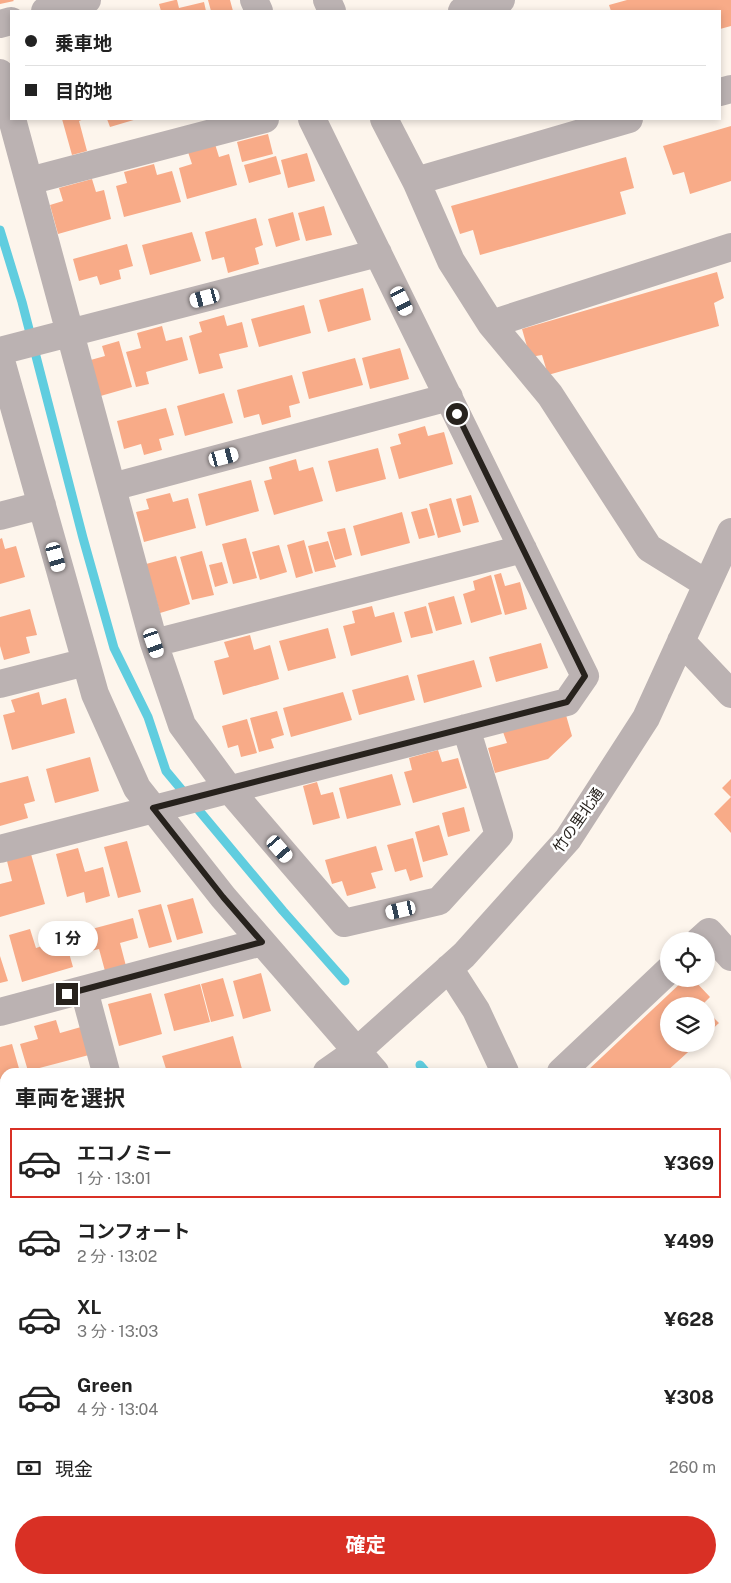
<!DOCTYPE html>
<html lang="ja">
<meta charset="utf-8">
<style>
body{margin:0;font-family:"Public Sans","Noto Sans JP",sans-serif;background:#f6f6f6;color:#222;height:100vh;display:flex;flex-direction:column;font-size:19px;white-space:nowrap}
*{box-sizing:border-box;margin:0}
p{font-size:16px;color:#767676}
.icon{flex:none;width:28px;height:28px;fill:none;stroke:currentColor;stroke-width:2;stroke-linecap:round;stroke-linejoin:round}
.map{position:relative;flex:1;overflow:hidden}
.details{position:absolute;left:0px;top:1068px;width:731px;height:516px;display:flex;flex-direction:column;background:#fff;border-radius:15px 15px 0 0;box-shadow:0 2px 8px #0003}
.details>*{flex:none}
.guide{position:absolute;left:10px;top:10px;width:711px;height:110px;border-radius:0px;box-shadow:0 2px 8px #0003;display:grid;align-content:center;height:110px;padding:0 15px;background:#fff}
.fabs{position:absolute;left:660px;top:932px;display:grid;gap:10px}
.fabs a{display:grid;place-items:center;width:55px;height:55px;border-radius:50%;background:#fff;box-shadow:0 2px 8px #0003;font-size:25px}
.end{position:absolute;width:22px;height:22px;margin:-11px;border:6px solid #27221d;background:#fff;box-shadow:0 0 0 2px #fff}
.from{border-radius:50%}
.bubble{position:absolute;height:35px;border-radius:18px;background:#fff;box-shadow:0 2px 8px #0003;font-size:16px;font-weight:700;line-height:35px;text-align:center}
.car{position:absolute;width:15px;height:30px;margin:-15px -8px;border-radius:6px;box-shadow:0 0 4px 1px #0007;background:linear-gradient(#fff 24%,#345 0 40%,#fff 0 76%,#345 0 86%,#fff 0)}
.guide b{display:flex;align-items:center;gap:18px;height:48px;font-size:19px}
.guide b+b{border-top:1px solid #e0e0e0}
.guide i{width:12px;height:12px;background:#222}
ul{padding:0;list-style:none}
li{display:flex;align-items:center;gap:15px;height:70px;margin:0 10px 8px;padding:0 5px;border:2px solid transparent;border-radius:0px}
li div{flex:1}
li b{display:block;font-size:19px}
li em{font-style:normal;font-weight:700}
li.active{border-color:#d93025}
li>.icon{width:45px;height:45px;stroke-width:1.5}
h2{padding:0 15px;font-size:22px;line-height:60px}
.pay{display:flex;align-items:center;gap:12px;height:55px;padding:0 15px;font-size:19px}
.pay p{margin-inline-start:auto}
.cta{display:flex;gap:10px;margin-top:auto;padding:10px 15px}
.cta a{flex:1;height:58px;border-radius:30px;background:#d93025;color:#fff;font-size:20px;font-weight:700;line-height:58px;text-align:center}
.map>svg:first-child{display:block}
.green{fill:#bce8ca}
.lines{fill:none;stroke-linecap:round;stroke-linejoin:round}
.stream{stroke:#60cddf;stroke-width:9}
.building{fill:#f8ab88}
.minor{stroke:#bbb2b2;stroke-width:28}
.route{stroke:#27221d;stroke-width:6}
.labels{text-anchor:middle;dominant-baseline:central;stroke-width:5;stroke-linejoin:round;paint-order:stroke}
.street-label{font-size:15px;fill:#27221d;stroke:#fff}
</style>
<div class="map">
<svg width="731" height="1583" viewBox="0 0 731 1583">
<rect width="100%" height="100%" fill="#fdf5ec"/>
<!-- green -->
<path class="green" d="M 731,1319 L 731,1583 L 516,1583 L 515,1579 L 726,1579 L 726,1323 Z"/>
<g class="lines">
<!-- stream -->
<path class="stream" d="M 0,230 L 22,302 L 83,538 L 114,648 L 148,717 L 166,771 L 283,911 L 345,981
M 420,1065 L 426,1072
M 726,1432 L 731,1438"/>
</g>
<!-- building -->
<path class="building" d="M 0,0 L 13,0 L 14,1 L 0,4 Z
M 175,0 L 177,0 L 179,8 L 204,2 L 206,11 L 161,11 L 159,4 Z
M 208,0 L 230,0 L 233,11 L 211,11 Z
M 627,0 L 731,0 L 731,26 L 720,29 L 720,11 L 611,11 L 609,5 Z
M 62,119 L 84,119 L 79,121 L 87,151 L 72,155 Z
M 107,119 L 137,119 L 110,127 Z
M 731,126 L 731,181 L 690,194 L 684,172 L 673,175 L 663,146 Z
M 268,134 L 273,154 L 242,162 L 237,142 Z
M 215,144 L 219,157 L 229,154 L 237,185 L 187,199 L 179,168 L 192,164 L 188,152 Z
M 307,153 L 315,181 L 288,188 L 281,160 Z
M 276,156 L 281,174 L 249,183 L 244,165 Z
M 626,157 L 634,188 L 620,192 L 626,214 L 480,255 L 473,230 L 460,234 L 451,206 Z
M 154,164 L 157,175 L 172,171 L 181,202 L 124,217 L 116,186 L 127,183 L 124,172 Z
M 92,179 L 96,192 L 104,190 L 111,219 L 58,234 L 50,205 L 63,201 L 59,188 Z
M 324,206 L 332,235 L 306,241 L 298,213 Z
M 293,212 L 300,240 L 276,247 L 268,219 Z
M 256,218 L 263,245 L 255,248 L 259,264 L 228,273 L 224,257 L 212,260 L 205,232 Z
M 192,232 L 201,261 L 150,275 L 142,245 Z
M 127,244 L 133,266 L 119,270 L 121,279 L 100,285 L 97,276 L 79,281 L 73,259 Z
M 717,272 L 724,298 L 714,303 L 719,326 L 548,375 L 542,355 L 530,357 L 522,329 Z
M 363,288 L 371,320 L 328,332 L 319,300 Z
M 304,305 L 311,333 L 259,347 L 251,319 Z
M 224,315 L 227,326 L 242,322 L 248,347 L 219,354 L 223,368 L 199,374 L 189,336 L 202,332 L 199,322 Z
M 162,326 L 166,341 L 182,337 L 188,360 L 146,372 L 149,384 L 136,387 L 126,352 L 141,348 L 137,333 Z
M 119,341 L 132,387 L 97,397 L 87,361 L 105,356 L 102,346 Z
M 400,348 L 409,379 L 370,389 L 362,358 Z
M 355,358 L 363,385 L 309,399 L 302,372 Z
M 292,375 L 300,403 L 289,406 L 291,417 L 262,425 L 259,414 L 244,418 L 237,390 Z
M 224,393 L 233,423 L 185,436 L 177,406 Z
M 166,408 L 174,435 L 159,439 L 162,450 L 144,455 L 141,444 L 124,449 L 117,421 Z
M 425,426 L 428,436 L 444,432 L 453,464 L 399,479 L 390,447 L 401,444 L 398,434 Z
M 378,448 L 386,479 L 336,492 L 328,461 Z
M 296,459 L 299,471 L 313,467 L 323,501 L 274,515 L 264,481 L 272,479 L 269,467 Z
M 251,480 L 259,511 L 206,526 L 198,494 Z
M 170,493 L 173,502 L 188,498 L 196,528 L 144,542 L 136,512 L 149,509 L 146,499 Z
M 471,495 L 479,522 L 463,526 L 456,499 Z
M 451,498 L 461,532 L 438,538 L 429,504 Z
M 427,508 L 435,535 L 419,539 L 411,512 Z
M 402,512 L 410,543 L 361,556 L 353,526 Z
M 345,528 L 352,555 L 335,560 L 327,532 Z
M 2,538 L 5,549 L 16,546 L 25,577 L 0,584 L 0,539 Z
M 246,538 L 257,578 L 233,584 L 222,544 Z
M 304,540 L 313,573 L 296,578 L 287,545 Z
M 328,541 L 336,567 L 315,572 L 308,546 Z
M 279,545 L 287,572 L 260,580 L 252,552 Z
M 202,551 L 214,595 L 192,600 L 180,557 Z
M 176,556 L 190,604 L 160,613 L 146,564 Z
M 222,562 L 228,583 L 215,587 L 209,565 Z
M 501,573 L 505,586 L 520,582 L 527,609 L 505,615 L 494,575 Z
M 491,575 L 502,614 L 471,623 L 463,594 L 475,590 L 473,581 Z
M 454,596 L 462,624 L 436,631 L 428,603 Z
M 372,606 L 375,617 L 394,612 L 402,642 L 351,656 L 343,626 L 355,623 L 352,611 Z
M 426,606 L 433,633 L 411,638 L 404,612 Z
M 30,609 L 37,635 L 26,637 L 30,653 L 4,660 L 0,646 L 0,617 Z
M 328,628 L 336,658 L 288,671 L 279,641 Z
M 250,635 L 254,650 L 270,645 L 279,679 L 223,695 L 214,661 L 229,657 L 224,642 Z
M 541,643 L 548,668 L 496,682 L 489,657 Z
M 474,660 L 482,687 L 424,703 L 417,675 Z
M 408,675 L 415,700 L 359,715 L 352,690 Z
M 39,692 L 42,705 L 66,698 L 75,733 L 12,750 L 3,715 L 15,712 L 11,700 Z
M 343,692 L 352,720 L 291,737 L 283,708 Z
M 277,711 L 284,735 L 271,739 L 274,748 L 259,752 L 250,718 Z
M 566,715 L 572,736 L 548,759 L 495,773 L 488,748 L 507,743 L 503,732 Z
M 247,719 L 257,753 L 241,757 L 238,745 L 228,748 L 222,726 Z
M 438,750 L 442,762 L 458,758 L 467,788 L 413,803 L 404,772 L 412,770 L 409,758 Z
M 90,757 L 99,791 L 55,803 L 46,769 Z
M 392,774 L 401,805 L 347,819 L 339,788 Z
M 28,776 L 35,801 L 24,804 L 28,818 L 0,826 L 0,783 Z
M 731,779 L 731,833 L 714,814 L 731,797 L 722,788 Z
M 317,782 L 321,795 L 333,792 L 340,818 L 313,825 L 303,786 Z
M 464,807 L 470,831 L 448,837 L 442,813 Z
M 439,825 L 448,855 L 423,862 L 415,832 Z
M 413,838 L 423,877 L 410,881 L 406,869 L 395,872 L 387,845 Z
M 127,841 L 141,892 L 118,898 L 104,847 Z
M 376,846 L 383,870 L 371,873 L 376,888 L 347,896 L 342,881 L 332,884 L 325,860 Z
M 78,848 L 85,872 L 103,867 L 110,896 L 86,903 L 84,892 L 67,897 L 56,854 Z
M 31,854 L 45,904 L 0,917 L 0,884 L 12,881 L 7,861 Z
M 193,898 L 203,933 L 177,940 L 167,905 Z
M 161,904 L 172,942 L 149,948 L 138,910 Z
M 133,918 L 138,938 L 120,943 L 126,966 L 105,971 L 99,949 L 79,954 L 73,934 Z
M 30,929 L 36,948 L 65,939 L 73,967 L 22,982 L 9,935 Z
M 0,956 L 8,981 L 0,983 Z
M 261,973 L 271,1011 L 243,1019 L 233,981 Z
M 223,978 L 234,1016 L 211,1022 L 201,984 Z
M 685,979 L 693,979 L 710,997 L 701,1006 L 669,1006 L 669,1044 L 697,1044 L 666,1072 L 586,1072 Z
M 200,984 L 210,1022 L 174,1031 L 164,994 Z
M 151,993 L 162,1034 L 119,1046 L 108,1004 Z
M 706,1010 L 719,1023 L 706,1035 Z
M 56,1020 L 60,1033 L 81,1027 L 89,1055 L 28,1071 L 20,1044 L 38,1039 L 34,1026 Z
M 233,1036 L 242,1069 L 230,1072 L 167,1072 L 162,1056 Z
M 12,1044 L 20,1072 L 5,1072 L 5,1077 L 0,1079 L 0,1047 Z
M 5,1140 L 5,1178 L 4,1178 L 0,1162 L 0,1141 Z
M 731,1155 L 731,1227 L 726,1231 L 726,1160 Z
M 0,1326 L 4,1337 L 0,1338 Z
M 5,1383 L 5,1424 L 0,1425 L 0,1385 Z
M 5,1450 L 5,1481 L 0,1482 L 0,1452 Z
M 0,1543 L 5,1559 L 5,1579 L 11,1579 L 12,1583 L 0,1583 Z
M 22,1579 L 72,1579 L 58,1583 L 24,1583 Z
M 185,1579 L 222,1579 L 223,1583 L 181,1583 L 186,1581 Z
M 244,1579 L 289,1579 L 290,1583 L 245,1583 Z"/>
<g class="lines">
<!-- minor -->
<path class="minor" d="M 254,0 L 259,11
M 327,0 L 332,11
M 45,11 L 87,0
M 462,11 L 501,0
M 0,24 L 11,21
M 0,73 L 11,115
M 720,92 L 731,89
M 12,119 L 154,643 L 182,725 L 229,789 L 344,923 L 439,901 L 499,835 L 466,728
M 384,119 L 416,181 L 451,261 L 491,324 L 550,395 L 649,548 L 707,584
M 29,181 L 265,119
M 416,181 L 629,119
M 491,324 L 731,247
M 0,351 L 378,253
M 0,357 L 95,694 L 137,788 L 223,897 L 375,1072
M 112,487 L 449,397
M 0,516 L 42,505
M 681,641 L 731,694
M 154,643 L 523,549
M 0,684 L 86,662
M 0,849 L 567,702 L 585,676 L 312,119
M 699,941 L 709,932 L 731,957
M 449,968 L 476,1010 L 505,1072
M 84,990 L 106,1072
M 0,1012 L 262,942
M 327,1072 L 357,1051 L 464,955 L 568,839 L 646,718 L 731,532
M 561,1072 L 669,970
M 0,1111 L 5,1110
M 726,1127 L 731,1122
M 0,1238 L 5,1236
M 0,1359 L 5,1358
M 0,1526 L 5,1525
M 150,1579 L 151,1583
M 422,1583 L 436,1579
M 491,1583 L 491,1579"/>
</g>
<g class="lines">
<!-- route -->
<path class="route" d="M 67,994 L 262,942 L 223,897 L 153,808 L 567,702 L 585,676 L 457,414"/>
</g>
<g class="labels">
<!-- street labels -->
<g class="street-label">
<text transform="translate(578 820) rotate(-55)">竹の里北通</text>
</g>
</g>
</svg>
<div class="fabs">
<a><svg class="icon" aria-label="locate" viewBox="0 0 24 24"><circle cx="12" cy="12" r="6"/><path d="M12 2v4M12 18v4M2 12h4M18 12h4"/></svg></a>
<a><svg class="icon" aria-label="layers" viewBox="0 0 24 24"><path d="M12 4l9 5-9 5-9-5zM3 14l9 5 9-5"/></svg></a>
</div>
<i class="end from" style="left:457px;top:414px"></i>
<i class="end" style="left:67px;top:994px"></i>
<div class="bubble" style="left:38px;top:921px;width:60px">1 分</div>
<i class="car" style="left:205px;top:298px;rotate:255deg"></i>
<i class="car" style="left:402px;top:301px;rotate:154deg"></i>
<i class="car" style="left:224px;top:457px;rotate:75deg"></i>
<i class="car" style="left:56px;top:557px;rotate:164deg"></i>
<i class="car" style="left:154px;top:643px;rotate:161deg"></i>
<i class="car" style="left:280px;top:849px;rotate:139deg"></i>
<i class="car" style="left:401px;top:910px;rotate:257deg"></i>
<div class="guide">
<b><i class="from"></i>乗車地</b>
<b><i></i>目的地</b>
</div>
<section class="details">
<h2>車両を選択</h2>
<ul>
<li class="active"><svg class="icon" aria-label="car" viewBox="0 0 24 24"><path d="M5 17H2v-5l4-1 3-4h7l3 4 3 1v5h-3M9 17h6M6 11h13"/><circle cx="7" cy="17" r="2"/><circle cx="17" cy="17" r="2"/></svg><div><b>エコノミー</b><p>1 分 · 13:01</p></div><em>¥369</em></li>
<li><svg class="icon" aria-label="car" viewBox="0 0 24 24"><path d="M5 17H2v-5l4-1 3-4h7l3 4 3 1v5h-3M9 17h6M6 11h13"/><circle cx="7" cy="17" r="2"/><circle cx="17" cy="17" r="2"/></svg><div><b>コンフォート</b><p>2 分 · 13:02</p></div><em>¥499</em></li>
<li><svg class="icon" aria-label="car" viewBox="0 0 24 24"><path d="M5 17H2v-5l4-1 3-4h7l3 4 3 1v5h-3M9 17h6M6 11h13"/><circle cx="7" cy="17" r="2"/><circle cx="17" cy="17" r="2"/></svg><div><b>XL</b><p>3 分 · 13:03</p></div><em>¥628</em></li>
<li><svg class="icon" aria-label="car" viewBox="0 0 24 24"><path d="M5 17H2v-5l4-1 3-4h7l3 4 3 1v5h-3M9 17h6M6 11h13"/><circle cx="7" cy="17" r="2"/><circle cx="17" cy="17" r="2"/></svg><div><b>Green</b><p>4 分 · 13:04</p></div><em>¥308</em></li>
</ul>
<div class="pay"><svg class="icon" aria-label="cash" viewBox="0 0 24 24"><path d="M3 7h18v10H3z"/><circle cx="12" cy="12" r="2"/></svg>現金<p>260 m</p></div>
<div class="cta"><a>確定</a></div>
</section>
</div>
